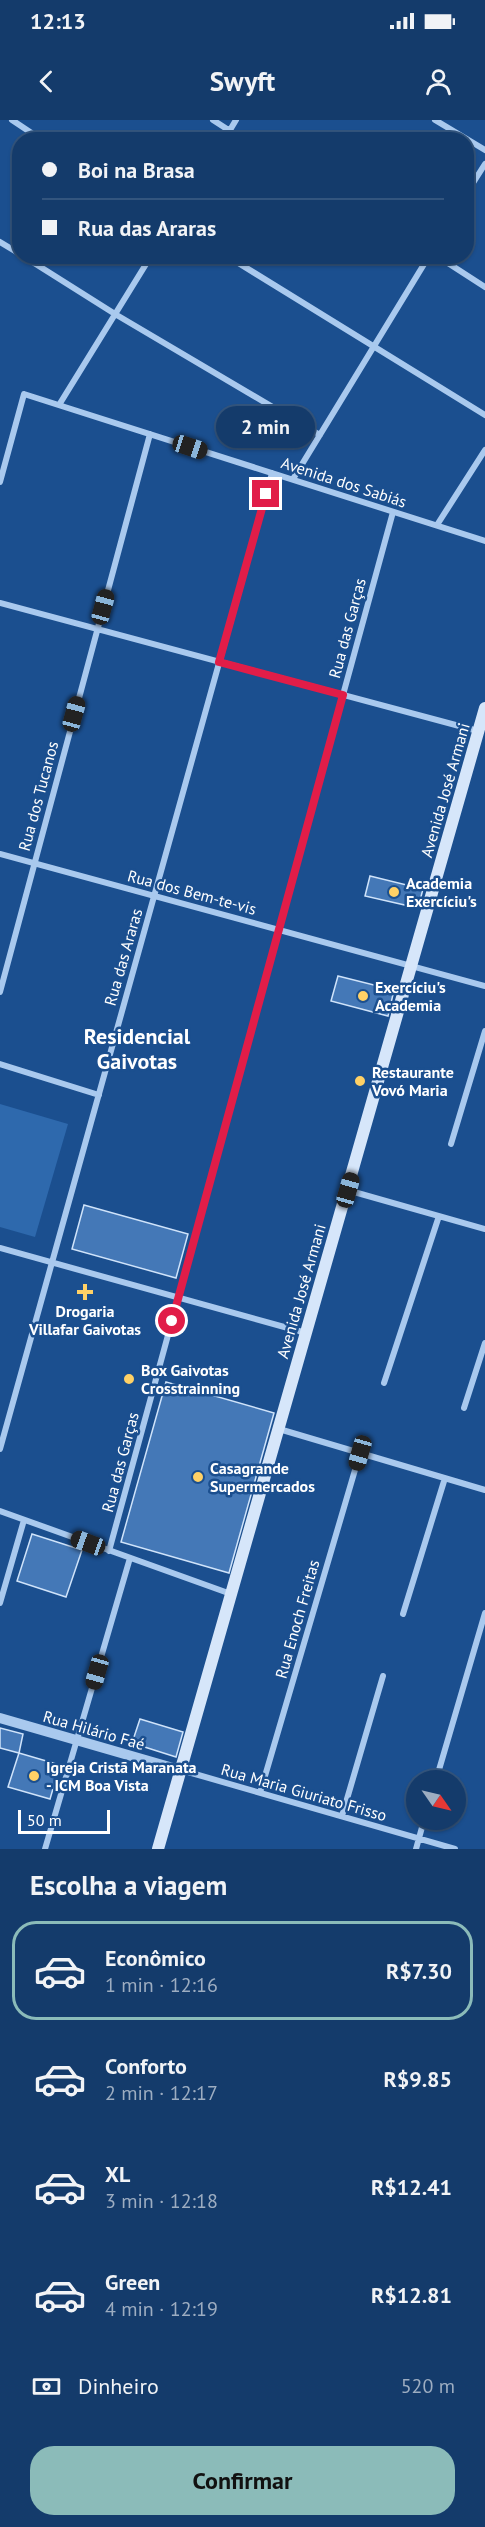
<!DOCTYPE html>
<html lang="pt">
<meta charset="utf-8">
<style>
body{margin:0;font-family:"PT Sans",sans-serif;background:#1d4271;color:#f1f3f6;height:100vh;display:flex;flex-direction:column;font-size:22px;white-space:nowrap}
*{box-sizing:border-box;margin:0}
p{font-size:20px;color:#9dadc1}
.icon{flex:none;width:33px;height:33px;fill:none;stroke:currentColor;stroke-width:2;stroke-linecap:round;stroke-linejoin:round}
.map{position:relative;height:1729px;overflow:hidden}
.panel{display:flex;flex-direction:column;background:#143b6b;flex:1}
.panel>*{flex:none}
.guide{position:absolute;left:12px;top:12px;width:462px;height:132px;border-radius:24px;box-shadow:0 2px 4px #0004,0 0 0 2px #33557e;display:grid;align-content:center;height:132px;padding:0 30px;background:#143b6b}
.needle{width:39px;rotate:124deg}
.buttons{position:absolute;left:406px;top:1650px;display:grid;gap:12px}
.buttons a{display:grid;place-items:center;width:60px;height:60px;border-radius:50%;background:#143b6b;box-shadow:0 2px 4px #0004,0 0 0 2px #33557e;font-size:30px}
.scale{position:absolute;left:18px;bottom:15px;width:92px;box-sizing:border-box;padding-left:6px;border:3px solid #fff;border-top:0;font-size:16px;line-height:21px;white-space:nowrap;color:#fff;-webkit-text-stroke:4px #1b4f8f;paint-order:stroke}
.end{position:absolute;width:27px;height:27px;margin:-14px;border:8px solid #e11d48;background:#fff;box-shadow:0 0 0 3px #fff}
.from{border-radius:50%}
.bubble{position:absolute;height:42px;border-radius:21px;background:#143b6b;box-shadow:0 2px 4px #0004,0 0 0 2px #33557e;font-size:20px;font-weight:600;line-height:42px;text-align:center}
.car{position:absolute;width:18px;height:36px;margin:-18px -9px;border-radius:8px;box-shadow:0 0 4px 2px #0007;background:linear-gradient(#222 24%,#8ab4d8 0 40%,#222 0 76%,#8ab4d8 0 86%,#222 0)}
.guide b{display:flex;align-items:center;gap:21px;height:57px;font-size:22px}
.guide b+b{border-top:2px solid #33557e}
.guide i{width:15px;height:15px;background:#f1f3f6}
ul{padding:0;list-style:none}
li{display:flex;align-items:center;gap:18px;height:99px;margin:0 12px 9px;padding:0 18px;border:3px solid transparent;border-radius:24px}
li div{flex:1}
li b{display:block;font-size:22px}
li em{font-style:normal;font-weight:600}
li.active{border-color:#8bbbb9}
li>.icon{width:54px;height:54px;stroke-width:1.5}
h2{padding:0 30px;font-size:27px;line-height:72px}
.pay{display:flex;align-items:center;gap:15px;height:66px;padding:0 30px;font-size:22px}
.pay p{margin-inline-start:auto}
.primary-button{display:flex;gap:12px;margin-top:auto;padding:12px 30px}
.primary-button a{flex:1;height:69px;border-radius:24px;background:#8bbbb9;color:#111;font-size:24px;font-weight:600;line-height:69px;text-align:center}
.status{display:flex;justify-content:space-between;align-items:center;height:42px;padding:0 30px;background:#143b6b;direction:ltr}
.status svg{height:16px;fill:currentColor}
header{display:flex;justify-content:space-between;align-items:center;height:78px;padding:0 30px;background:#143b6b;font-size:27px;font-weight:600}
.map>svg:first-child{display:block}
.pitch{fill:#2e69ad}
.building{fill:#4478b7;stroke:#cfe3fa;stroke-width:1.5}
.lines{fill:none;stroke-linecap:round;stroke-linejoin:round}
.minor{stroke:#a9c9ee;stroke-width:6}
.tertiary{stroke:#a9c9ee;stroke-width:10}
.secondary{stroke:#d6e6fa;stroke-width:12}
.route{stroke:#e11d48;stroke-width:8}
.poi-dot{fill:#ffd166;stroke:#1b4f8f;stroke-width:2}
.labels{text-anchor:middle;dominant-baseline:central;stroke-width:5;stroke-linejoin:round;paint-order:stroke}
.street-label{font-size:16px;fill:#fff;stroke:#1b4f8f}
.poi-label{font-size:16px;font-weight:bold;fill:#fff;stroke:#1b4f8f;text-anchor:start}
.district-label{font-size:22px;font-weight:bold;fill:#fff;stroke:#1b4f8f}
</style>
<div class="status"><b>12:13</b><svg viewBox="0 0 49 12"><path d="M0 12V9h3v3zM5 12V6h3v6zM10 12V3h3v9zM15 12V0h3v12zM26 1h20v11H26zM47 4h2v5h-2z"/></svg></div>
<header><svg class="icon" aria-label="back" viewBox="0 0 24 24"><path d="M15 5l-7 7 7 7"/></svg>Swyft<svg class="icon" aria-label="person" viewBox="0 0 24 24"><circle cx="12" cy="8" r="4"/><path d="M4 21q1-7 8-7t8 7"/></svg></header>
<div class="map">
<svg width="485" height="1729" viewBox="0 0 485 1729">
<rect width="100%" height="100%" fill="#1b4f8f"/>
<!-- pitch -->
<path class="pitch" d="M 0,984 L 68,1004 L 35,1117 L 0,1107 Z"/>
<!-- building -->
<path class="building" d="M 370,756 L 423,769 L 418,788 L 365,776 Z
M 338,856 L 394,870 L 388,896 L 331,881 Z
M 84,1085 L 188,1114 L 176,1158 L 72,1129 Z
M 166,1262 L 274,1293 L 229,1453 L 121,1422 Z
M 32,1414 L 82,1430 L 66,1477 L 17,1461 Z
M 140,1599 L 183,1612 L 176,1637 L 132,1623 Z
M 0,1608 L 23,1614 L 19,1633 L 0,1628 Z
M 19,1633 L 60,1645 L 50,1679 L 8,1667 Z"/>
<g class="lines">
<!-- minor -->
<path class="minor" d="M 12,0 L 42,20
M 213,0 L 244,20
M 435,0 L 485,30
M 224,20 L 236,0
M 466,74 L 485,44
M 0,122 L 20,134
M 23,136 L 115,194 L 320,315
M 227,136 L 485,295
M 437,136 L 485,167
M 59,285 L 151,136
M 293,359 L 429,136
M 0,362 L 24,274 L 485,421
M 437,405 L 485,330
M 0,483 L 478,611
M 0,734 L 485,866
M 0,872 L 150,314
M 0,944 L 99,975
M 451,1024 L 485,911
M 347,1070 L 485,1109
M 0,1128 L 306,1213
M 384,1263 L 439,1096
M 464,1288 L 485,1223
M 279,1309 L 485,1370
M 0,1329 L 272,353
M 0,1391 L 231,1474
M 109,1431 L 393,392
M 0,1483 L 24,1400
M 403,1494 L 445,1358
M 181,1650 L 455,1729
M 436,1660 L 485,1493
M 260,1673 L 360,1333
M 342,1696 L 383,1556
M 45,1729 L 130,1438
M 416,1729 L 424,1700"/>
<!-- tertiary -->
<path class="tertiary" d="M 0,1598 L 180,1650"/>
<!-- secondary -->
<path class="secondary" d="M 158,1729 L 485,588"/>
</g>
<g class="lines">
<!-- route -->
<path class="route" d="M 172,1201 L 343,575 L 219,542 L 266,374"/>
</g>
<!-- markers -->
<g class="poi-dot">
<circle cx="394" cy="772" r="6"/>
<circle cx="363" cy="876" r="6"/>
<circle cx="360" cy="961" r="6"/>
<path d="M82 1163h6v6h6v6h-6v6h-6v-6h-6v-6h6z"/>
<circle cx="129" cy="1259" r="6"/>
<circle cx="198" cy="1357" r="6"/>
<circle cx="34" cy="1656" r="6"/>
</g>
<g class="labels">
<!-- street labels -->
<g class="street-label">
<text transform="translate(344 362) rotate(18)">Avenida dos Sabiás</text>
<text transform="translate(347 508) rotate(-75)">Rua das Garças</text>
<text transform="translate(445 670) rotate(-74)">Avenida José Armani</text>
<text transform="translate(38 676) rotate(-75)">Rua dos Tucanos</text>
<text transform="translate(192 772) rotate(15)">Rua dos Bem-te-vis</text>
<text transform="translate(123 837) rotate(-74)">Rua das Araras</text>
<text transform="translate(301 1171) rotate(-74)">Avenida José Armani</text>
<text transform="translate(120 1342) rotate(-75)">Rua das Garças</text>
<text transform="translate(297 1499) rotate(-74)">Rua Enoch Freitas</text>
<text transform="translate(94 1610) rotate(16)">Rua Hilário Faé</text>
<text transform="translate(304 1672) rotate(16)">Rua Maria Giuriato Frisso</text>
</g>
<!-- poi labels -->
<g class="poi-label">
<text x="406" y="763">Academia<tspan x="406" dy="18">Exercíciu's</tspan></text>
<text x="375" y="867">Exercíciu's<tspan x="375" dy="18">Academia</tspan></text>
<text x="372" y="952">Restaurante<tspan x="372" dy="18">Vovó Maria</tspan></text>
<text x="85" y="1191" text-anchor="middle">Drogaria<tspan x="85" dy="18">Villafar Gaivotas</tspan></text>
<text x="141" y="1250">Box Gaivotas<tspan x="141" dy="18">Crosstrainning</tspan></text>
<text x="210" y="1348">Casagrande<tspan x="210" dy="18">Supermercados</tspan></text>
<text x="46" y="1647">Igreja Cristã Maranata<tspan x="46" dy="18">- ICM Boa Vista</tspan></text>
</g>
<!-- district labels -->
<g class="district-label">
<text x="137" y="916">Residencial<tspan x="137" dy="25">Gaivotas</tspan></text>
</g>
</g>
</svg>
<div class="buttons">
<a><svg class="needle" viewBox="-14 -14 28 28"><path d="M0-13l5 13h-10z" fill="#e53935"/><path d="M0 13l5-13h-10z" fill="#9dadc1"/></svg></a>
</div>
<div class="scale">50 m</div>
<i class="end from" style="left:172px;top:1201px"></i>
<i class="end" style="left:266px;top:374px"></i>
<div class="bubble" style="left:216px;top:286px;width:99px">2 min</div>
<i class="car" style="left:190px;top:327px;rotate:108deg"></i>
<i class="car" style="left:103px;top:487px;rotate:15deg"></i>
<i class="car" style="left:74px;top:594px;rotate:15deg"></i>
<i class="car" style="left:348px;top:1070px;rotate:16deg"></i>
<i class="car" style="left:360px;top:1333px;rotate:196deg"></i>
<i class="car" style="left:88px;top:1423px;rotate:290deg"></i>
<i class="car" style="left:97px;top:1552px;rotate:196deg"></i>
<div class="guide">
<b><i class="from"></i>Boi na Brasa</b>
<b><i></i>Rua das Araras</b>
</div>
</div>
<section class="panel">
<h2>Escolha a viagem</h2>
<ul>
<li class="active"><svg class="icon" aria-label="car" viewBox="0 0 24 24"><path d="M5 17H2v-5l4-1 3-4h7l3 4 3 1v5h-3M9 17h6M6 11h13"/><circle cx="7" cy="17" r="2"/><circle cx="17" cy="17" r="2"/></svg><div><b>Econômico</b><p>1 min · 12:16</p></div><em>R$7.30</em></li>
<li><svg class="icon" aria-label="car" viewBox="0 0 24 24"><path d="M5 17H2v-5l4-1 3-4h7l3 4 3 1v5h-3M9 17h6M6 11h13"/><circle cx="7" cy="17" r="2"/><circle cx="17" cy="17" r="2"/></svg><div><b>Conforto</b><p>2 min · 12:17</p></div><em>R$9.85</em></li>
<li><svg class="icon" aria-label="car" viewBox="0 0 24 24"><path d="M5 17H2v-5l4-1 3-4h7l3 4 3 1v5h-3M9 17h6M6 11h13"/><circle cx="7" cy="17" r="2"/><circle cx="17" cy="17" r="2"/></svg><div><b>XL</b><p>3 min · 12:18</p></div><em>R$12.41</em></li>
<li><svg class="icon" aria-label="car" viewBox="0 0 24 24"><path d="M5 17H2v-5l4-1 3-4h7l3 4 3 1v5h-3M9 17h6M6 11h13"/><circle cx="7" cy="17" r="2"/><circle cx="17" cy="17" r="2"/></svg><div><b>Green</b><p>4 min · 12:19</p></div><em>R$12.81</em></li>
</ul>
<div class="pay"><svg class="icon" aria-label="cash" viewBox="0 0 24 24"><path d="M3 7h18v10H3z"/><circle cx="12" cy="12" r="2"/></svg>Dinheiro<p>520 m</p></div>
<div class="primary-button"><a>Confirmar</a></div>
</section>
